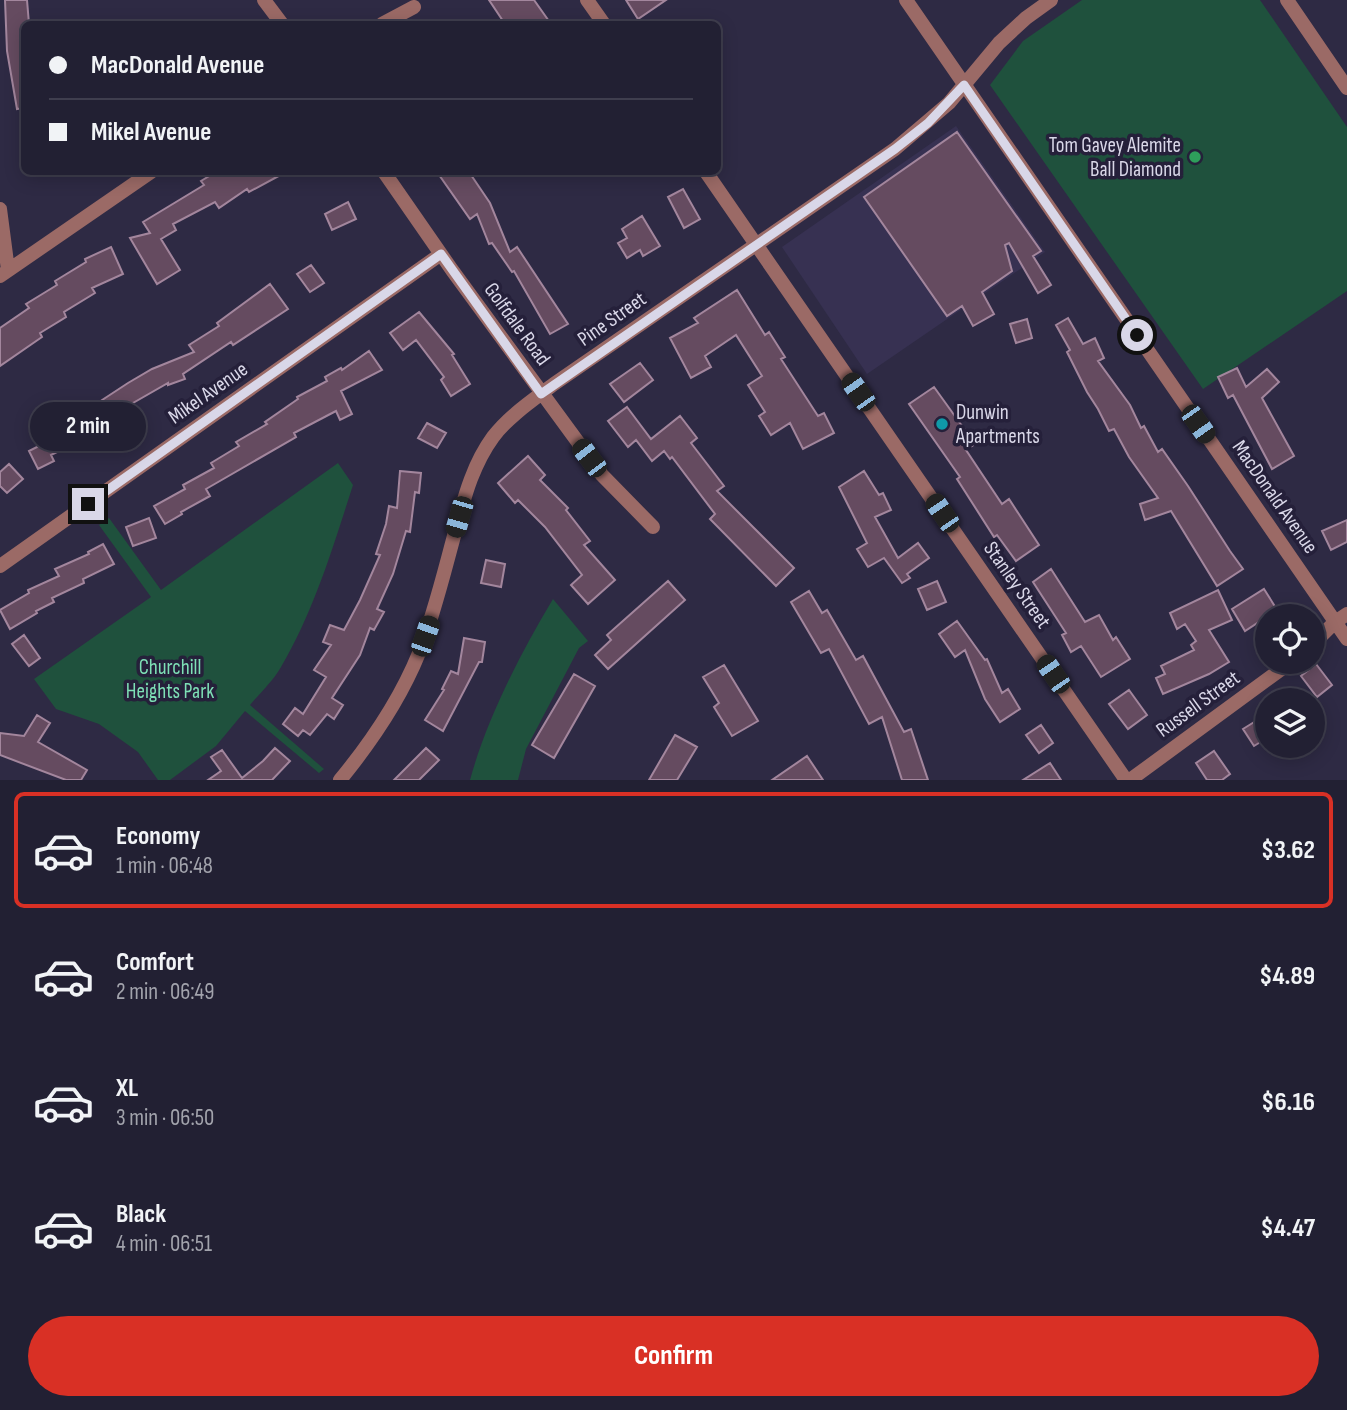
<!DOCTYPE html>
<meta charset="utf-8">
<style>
body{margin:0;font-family:"Sofia Sans Condensed",sans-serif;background:#2e2d3f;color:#f1f3f6;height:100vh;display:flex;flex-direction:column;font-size:26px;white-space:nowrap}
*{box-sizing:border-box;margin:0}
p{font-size:23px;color:#a2a3ac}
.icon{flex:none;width:38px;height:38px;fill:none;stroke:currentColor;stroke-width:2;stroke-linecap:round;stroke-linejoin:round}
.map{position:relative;height:780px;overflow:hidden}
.sheet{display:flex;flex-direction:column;background:#222033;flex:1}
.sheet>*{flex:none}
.banner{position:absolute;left:21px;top:21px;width:700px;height:154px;border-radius:10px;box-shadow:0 4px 18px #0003,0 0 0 2px #3f3e4e;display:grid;align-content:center;height:154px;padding:0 28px;background:#222033}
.buttons{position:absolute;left:1255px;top:604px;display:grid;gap:14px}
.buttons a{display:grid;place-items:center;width:70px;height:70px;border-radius:50%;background:#222033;box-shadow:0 4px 18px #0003,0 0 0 2px #3f3e4e;font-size:35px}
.end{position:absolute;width:32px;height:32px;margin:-16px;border:9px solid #d9d7e8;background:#111;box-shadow:0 0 0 4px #111}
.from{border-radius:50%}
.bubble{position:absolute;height:49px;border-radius:24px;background:#222033;box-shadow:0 4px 18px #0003,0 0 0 2px #3f3e4e;font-size:23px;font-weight:700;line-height:49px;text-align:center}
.car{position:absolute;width:21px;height:42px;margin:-21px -10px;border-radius:9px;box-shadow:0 0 5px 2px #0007;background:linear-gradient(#222 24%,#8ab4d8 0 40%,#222 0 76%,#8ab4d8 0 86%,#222 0)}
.banner b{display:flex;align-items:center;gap:24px;height:66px;font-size:26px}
.banner b+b{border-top:2px solid #3f3e4e}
.banner i{width:18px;height:18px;background:#f1f3f6}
ul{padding:12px 0 0;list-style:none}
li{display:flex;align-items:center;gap:21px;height:116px;margin:0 14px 10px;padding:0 14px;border:4px solid transparent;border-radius:10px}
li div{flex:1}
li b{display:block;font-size:26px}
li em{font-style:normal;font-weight:700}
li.selected{border-color:#d93025}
li>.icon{width:63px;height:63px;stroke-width:1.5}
.primary-button{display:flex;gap:14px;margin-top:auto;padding:14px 28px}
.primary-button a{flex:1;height:80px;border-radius:42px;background:#d93025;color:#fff;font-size:28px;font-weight:700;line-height:80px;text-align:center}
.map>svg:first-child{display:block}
.built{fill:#373152}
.green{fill:#1f513d}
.building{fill:#654b60;stroke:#a3869d;stroke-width:2}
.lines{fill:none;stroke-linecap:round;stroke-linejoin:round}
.street{stroke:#9b6a66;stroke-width:14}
.route{stroke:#d9d7e8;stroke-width:9}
.leisure-dot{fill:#2e9e5b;stroke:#25203a;stroke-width:2.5}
.culture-dot{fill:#0f9aa8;stroke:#25203a;stroke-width:2.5}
.labels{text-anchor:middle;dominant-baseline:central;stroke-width:7;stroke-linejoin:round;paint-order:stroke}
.poi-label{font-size:21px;fill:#d9d7e8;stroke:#25203a;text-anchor:end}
.street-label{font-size:21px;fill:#d9d7e8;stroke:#25203a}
.park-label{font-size:21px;fill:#7ee0b6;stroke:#25203a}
</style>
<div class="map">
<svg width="1347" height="780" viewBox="0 0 1347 780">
<rect width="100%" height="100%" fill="#2e2a44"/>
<!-- built -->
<path class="built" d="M 956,126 L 1045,252 L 867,374 L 782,247 Z"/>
<!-- green -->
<path class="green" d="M 1082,0 L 1260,0 L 1347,127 L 1347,291 L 1203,389 L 990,85 L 1023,41 Z
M 338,463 L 353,485 C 333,547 314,611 281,667 C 273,681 260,693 250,705 L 324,769 L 319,773 L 245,711 L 216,746 L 170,780 L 158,780 L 138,752 L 99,724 L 56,709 L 34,679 L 151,597 L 99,525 L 109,518 L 161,590 Z
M 553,599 L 588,641 L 579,648 L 526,749 L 518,780 L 470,780 C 487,718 520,654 553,599 Z"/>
<!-- building -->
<path class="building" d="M 5,0 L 27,0 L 29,24 L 24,24 L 24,108 L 17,109 L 7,51 Z
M 489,0 L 534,0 L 551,24 L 505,24 Z
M 626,0 L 666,0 L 638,19 Z
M 957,132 L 1041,251 L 1033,256 L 1051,285 L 1038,293 L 1009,243 L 1005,245 L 1012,271 L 982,292 L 994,314 L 973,326 L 962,306 L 947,316 L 864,197 Z
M 216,172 L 286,172 L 249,192 L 247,189 L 219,208 L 215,202 L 173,224 L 176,230 L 161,239 L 180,270 L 157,284 L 130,238 L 150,233 L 143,222 L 204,185 L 201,181 Z
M 437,172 L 469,172 L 490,203 L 510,252 L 517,247 L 568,324 L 550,334 L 514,271 L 512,272 L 492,243 L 489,244 L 477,214 L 470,219 Z
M 683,189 L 700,219 L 684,228 L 668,197 Z
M 348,202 L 356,219 L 332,230 L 325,214 Z
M 642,216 L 660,246 L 643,256 L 640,250 L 627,258 L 618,243 L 627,238 L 622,229 Z
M 111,247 L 123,274 L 92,288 L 95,293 L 64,312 L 66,317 L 40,333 L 42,337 L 0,366 L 0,328 L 29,308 L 26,304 L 57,285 L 55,281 L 86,262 L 85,259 Z
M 311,265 L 324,283 L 310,292 L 297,274 Z
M 270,284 L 288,309 L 233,345 L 231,342 L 183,374 L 185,379 L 168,385 L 168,383 L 119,411 L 122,416 L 93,434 L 51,455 L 54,461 L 38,469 L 29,451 L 61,435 L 58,428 L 96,411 L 93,406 L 128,383 L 152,369 L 194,352 L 189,345 L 219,326 L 217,323 Z
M 737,290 L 765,335 L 769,332 L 785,357 L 781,359 L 818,416 L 824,413 L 834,433 L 803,449 L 790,423 L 771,435 L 759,416 L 765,412 L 748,385 L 762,376 L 736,335 L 705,356 L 711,367 L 691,378 L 670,338 L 698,323 L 694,318 Z
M 419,312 L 454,354 L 452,355 L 470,384 L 451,396 L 441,380 L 444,377 L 416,340 L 403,350 L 390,333 Z
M 1068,318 L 1083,344 L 1095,338 L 1104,358 L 1098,361 L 1130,405 L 1141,428 L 1144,426 L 1158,452 L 1162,449 L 1188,486 L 1230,551 L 1243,569 L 1217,586 L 1171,511 L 1145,520 L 1140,504 L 1158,498 L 1129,457 L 1114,429 L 1109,431 L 1098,409 L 1087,392 L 1067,352 L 1070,350 L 1056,325 Z
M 1027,319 L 1032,338 L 1016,343 L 1010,324 Z
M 369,351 L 382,370 L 341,391 L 352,414 L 340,420 L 336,411 L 294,433 L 296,437 L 206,489 L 210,496 L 181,512 L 182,514 L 165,524 L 154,506 L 185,489 L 183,485 L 214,468 L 211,463 L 239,446 L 236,442 L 267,424 L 265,422 L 298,399 L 297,397 L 327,381 L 325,377 L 341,368 L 342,370 Z
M 640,363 L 653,380 L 624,402 L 610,384 Z
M 1237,368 L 1246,387 L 1267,369 L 1279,382 L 1262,398 L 1294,456 L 1272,469 L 1233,395 L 1228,398 L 1218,377 Z
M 934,387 L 975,444 L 966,450 L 1002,504 L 1009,499 L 1039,545 L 1016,561 L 997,535 L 994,537 L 957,479 L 960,477 L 909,404 Z
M 627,407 L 651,439 L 680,416 L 697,438 L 691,443 L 724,486 L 717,491 L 794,568 L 776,586 L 710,519 L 715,514 L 672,457 L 670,459 L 664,451 L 652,461 L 636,440 L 628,447 L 608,421 Z
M 427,423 L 446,433 L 437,448 L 418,438 Z
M 528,456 L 545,475 L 540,480 L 568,508 L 566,510 L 590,541 L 584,545 L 615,580 L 588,604 L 571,585 L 582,575 L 545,527 L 518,500 L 515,503 L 498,483 Z
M 9,464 L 23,479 L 7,493 L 0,486 L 0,472 Z
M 400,471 L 421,473 L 419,493 L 415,492 L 410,532 L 406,531 L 393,574 L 377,609 L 384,612 L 374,630 L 370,628 L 360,655 L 332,698 L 343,705 L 334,719 L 327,714 L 310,735 L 303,730 L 298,736 L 283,724 L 295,708 L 303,714 L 326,677 L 314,670 L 331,645 L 323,642 L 330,625 L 344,630 L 360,600 L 380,555 L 376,554 L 386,524 L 389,506 L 397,508 Z
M 864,471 L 879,495 L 883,493 L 891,510 L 875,517 L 898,558 L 918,543 L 929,558 L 907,574 L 910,578 L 902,583 L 884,558 L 868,567 L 857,549 L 867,543 L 839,487 Z
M 149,518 L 156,538 L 133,546 L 126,527 Z
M 1347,520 L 1347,542 L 1331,550 L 1322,531 Z
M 103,544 L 114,564 L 83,579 L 84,583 L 52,598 L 54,602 L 36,611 L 37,613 L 10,629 L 0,610 L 29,593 L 28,590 L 59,576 L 55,569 L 89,554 L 88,552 Z
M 486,560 L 505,564 L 501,587 L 481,583 Z
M 1051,569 L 1085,622 L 1099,615 L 1113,640 L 1116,637 L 1130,659 L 1101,677 L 1081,646 L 1071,652 L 1062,635 L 1066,633 L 1033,582 Z
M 668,581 L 685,600 L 608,669 L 595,655 L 611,640 L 607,635 Z
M 937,581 L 946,602 L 927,610 L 918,589 Z
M 1264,589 L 1281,616 L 1267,616 L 1267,635 L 1259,622 L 1245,631 L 1232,609 Z
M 1218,590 L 1232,620 L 1209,630 L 1229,662 L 1209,674 L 1163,694 L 1156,678 L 1165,674 L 1161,666 L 1194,650 L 1191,645 L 1196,641 L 1185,624 L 1177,629 L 1170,613 Z
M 809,591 L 822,613 L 827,610 L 856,660 L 863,656 L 904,732 L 911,729 L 928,780 L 902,780 L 882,717 L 869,724 L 829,649 L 821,653 L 791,602 Z
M 957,621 L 985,660 L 987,659 L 1002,693 L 1008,689 L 1020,709 L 1000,722 L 985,699 L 965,650 L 955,657 L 939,634 Z
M 24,635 L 40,658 L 29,666 L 12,644 Z
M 464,638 L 485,642 L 482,662 L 479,662 L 443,731 L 425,720 L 444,690 L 442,689 L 451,671 L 458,674 Z
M 1316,664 L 1332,685 L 1317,697 L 1301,676 Z
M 724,665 L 758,721 L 732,736 L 714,707 L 719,703 L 703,677 Z
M 574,674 L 595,686 L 554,758 L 532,745 Z
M 1129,690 L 1147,715 L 1128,729 L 1109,704 Z
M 37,715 L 50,723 L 38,742 L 87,770 L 81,780 L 66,780 L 0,755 L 0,733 L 24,736 Z
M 1259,719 L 1267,731 L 1267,738 L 1254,746 L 1243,729 Z
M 1041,725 L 1053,743 L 1039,753 L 1026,735 Z
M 675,735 L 697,747 L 677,780 L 649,780 Z
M 275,748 L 290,761 L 272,780 L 208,780 L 221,771 L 211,757 L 222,750 L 242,778 L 263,761 Z
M 426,748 L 439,760 L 419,780 L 394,780 Z
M 1214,751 L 1230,774 L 1222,780 L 1207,780 L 1196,763 Z
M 807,756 L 823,780 L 772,780 Z
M 1050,763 L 1061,780 L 1023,780 Z"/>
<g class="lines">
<!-- street -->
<path class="street" d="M 264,0 L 282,24
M 587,0 L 604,24
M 906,0 L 1347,639
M 1287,0 L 1347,88
M 382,24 L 414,7
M 384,172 L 452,270 L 602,475 L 653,527
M 706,172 L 1126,780
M 0,209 L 8,270
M 0,276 L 151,172
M 0,566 L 441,254
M 1312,645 L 1335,622 L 1347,614
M 340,780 C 372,741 400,700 419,653 C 435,612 445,568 457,525 C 465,494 474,463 493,437 C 509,416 533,400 554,384 L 895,149 L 949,103 L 999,43 L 1026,18 L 1051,0
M 1130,780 L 1291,662"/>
</g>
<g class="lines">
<!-- route -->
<path class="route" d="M 88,504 L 441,254 L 541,394 L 895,149 L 928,123 L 964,85 L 1137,335"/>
</g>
<!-- markers -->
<circle class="leisure-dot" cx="1195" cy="157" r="7"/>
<circle class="culture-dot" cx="942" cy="424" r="7"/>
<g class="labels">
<!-- poi labels -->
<g class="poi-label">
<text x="1181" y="145">Tom Gavey Alemite<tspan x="1181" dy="24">Ball Diamond</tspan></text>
<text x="956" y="412" text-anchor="start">Dunwin<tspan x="956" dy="24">Apartments</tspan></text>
</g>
<!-- street labels -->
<g class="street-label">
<text transform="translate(612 319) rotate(-35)">Pine Street</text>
<text transform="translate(517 324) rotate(54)">Golfdale Road</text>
<text transform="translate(208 393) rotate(-35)">Mikel Avenue</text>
<text transform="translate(1275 497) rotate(55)">MacDonald Avenue</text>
<text transform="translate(1017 585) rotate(55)">Stanley Street</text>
<text transform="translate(1198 704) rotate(-36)">Russell Street</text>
</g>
<!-- park labels -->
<g class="park-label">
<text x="170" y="667">Churchill<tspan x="170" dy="24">Heights Park</tspan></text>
</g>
</g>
</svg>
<div class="buttons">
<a><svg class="icon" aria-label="locate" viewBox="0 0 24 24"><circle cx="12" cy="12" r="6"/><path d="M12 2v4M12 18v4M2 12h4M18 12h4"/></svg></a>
<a><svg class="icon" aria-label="layers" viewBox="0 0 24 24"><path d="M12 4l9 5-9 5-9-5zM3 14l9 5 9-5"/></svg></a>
</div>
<i class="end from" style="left:1137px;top:335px"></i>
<i class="end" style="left:88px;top:504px"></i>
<div class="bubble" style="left:30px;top:402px;width:116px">2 min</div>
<i class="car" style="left:858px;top:392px;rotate:325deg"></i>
<i class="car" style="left:1198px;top:424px;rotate:145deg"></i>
<i class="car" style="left:589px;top:458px;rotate:323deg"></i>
<i class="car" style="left:942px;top:513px;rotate:326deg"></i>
<i class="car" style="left:459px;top:517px;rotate:196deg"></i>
<i class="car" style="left:425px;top:636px;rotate:19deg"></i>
<i class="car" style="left:1053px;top:674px;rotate:326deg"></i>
<div class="banner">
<b><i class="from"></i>MacDonald Avenue</b>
<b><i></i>Mikel Avenue</b>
</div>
</div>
<section class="sheet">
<ul>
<li class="selected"><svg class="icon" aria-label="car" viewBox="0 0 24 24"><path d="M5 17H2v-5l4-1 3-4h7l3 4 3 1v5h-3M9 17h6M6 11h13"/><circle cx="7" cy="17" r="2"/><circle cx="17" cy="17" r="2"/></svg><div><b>Economy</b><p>1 min · 06:48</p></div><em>$3.62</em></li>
<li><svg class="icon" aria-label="car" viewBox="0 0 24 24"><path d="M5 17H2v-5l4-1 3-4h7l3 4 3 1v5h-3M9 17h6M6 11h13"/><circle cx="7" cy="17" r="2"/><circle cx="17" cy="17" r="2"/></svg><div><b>Comfort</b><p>2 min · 06:49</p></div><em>$4.89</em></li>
<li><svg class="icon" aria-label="car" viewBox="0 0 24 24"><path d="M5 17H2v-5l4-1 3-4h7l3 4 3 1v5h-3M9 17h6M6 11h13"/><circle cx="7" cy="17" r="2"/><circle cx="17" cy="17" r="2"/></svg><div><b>XL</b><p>3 min · 06:50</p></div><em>$6.16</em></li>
<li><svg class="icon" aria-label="car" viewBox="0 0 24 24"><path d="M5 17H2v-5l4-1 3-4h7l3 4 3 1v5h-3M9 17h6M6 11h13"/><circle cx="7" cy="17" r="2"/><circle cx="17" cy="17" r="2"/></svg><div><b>Black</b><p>4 min · 06:51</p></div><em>$4.47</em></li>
</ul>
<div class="primary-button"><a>Confirm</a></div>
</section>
